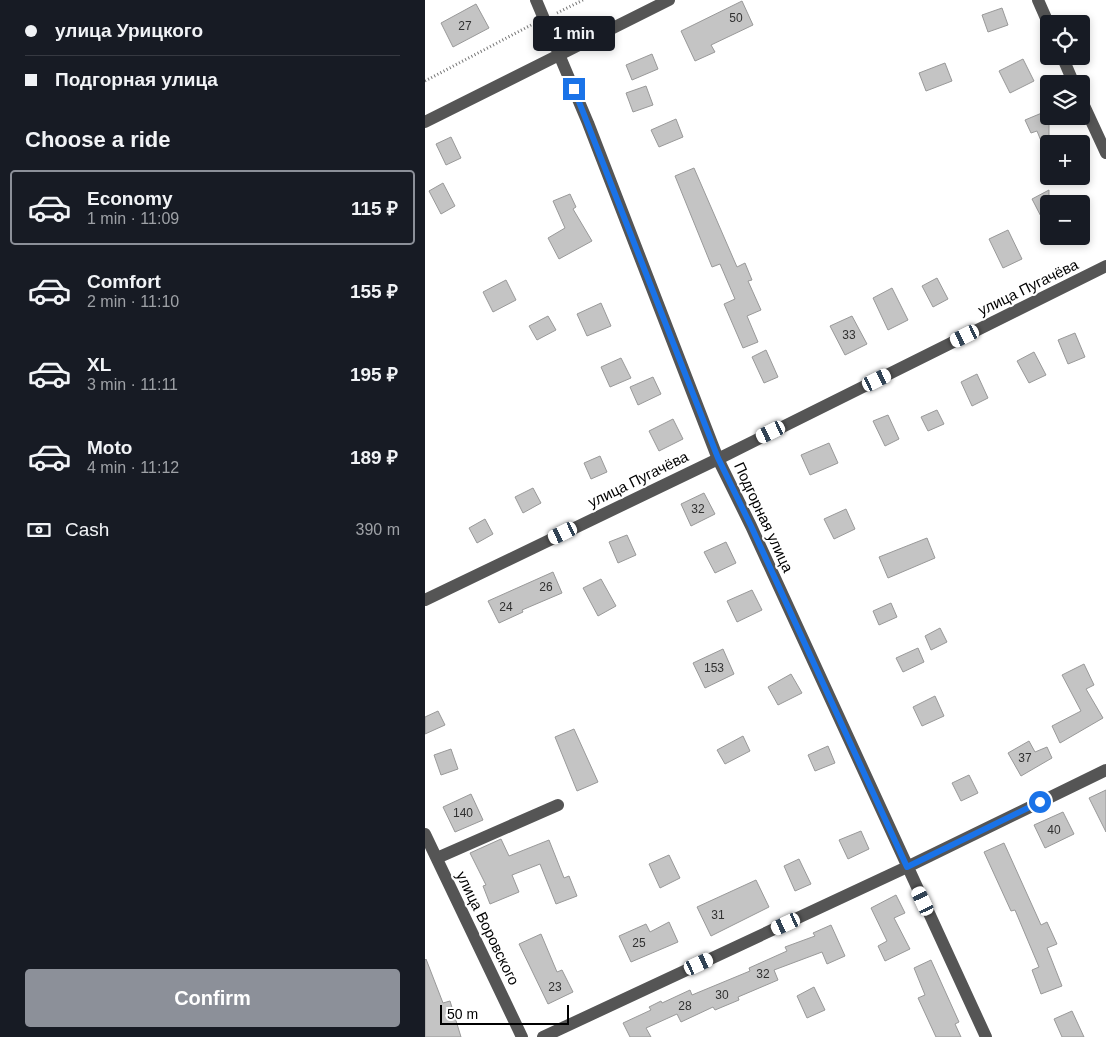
<!DOCTYPE html>
<meta charset="utf-8">
<style>
body{margin:0;font-family:Arial,sans-serif;background:#242831;color:#f1f3f6;height:100vh;display:flex;flex-direction:column;font-size:19px;white-space:nowrap}
*{box-sizing:border-box;margin:0}
p{font-size:16px;color:#9ea1a6}
.icon{flex:none;width:28px;height:28px;fill:none;stroke:currentColor;stroke-width:2;stroke-linecap:round;stroke-linejoin:round}
.map{position:relative;flex:1;overflow:hidden}
.details{display:flex;flex-direction:column;background:#171b24;width:425px}
.details>*{flex:none}
.hud{display:grid;align-content:center;height:110px;padding:0 25px;background:#171b24}
.controls{position:absolute;left:615px;top:15px;display:grid;gap:10px}
.controls a{display:grid;place-items:center;width:50px;height:50px;border-radius:5px;background:#171b24;box-shadow:0 2px 8px #0003;font-size:25px}
.scale{position:absolute;left:15px;bottom:12px;width:129px;box-sizing:border-box;padding-left:5px;border:2px solid #000;border-top:0;font-size:14px;line-height:18px;white-space:nowrap;color:#000;-webkit-text-stroke:4px #fff;paint-order:stroke}
.end{position:absolute;width:22px;height:22px;margin:-11px;border:6px solid #1a73e8;background:#fff;box-shadow:0 0 0 2px #fff}
.from{border-radius:50%}
.bubble{position:absolute;height:35px;border-radius:5px;background:#171b24;box-shadow:0 2px 8px #0003;font-size:16px;font-weight:700;line-height:35px;text-align:center}
.car{position:absolute;width:15px;height:30px;margin:-15px -8px;border-radius:6px;box-shadow:0 0 4px 1px #0007;background:linear-gradient(#fff 24%,#345 0 40%,#fff 0 76%,#345 0 86%,#fff 0)}
.hud b{display:flex;align-items:center;gap:18px;height:48px;font-size:19px}
.hud b+b{border-top:1px solid #363941}
.hud i{width:12px;height:12px;background:#f1f3f6}
ul{padding:0;list-style:none}
li{display:flex;align-items:center;gap:15px;height:75px;margin:0 10px 8px;padding:0 15px;border:2px solid transparent;border-radius:5px}
li div{flex:1}
li b{display:block;font-size:19px}
li em{font-style:normal;font-weight:700}
li.on{border-color:#8c9099}
li>.icon{width:45px;height:45px;stroke-width:1.5}
h2{padding:0 25px;font-size:22px;line-height:60px}
.pay{display:flex;align-items:center;gap:12px;height:55px;padding:0 25px;font-size:19px}
.pay p{margin-inline-start:auto}
.cta{display:flex;gap:10px;margin-top:auto;padding:10px 25px}
.cta a{flex:1;height:58px;border-radius:5px;background:#8c9099;color:#fff;font-size:20px;font-weight:700;line-height:58px;text-align:center}
main{display:flex;flex:1;min-height:0}
.map>svg:first-child{display:block}
.building{fill:#c4c4c4;stroke:#999}
.lines{fill:none;stroke-linecap:round;stroke-linejoin:round}
.path{stroke:#777;stroke-width:3;stroke-dasharray:1 2.5;stroke-linecap:butt}
.minor{stroke:#555;stroke-width:12}
.route{stroke:#1a73e8;stroke-width:6}
.labels{text-anchor:middle;dominant-baseline:central;stroke-width:4.5;stroke-linejoin:round;paint-order:stroke}
.number-label{font-size:12px;fill:#313131}
.street-label{font-size:15px;fill:#000;stroke:#fff}
</style>
<main>
<section class="details">
<div class="hud">
<b><i class="from"></i>улица Урицкого</b>
<b><i></i>Подгорная улица</b>
</div>
<h2>Choose a ride</h2>
<ul>
<li class="on"><svg class="icon" aria-label="car" viewBox="0 0 24 24"><path d="M5 17H2v-5l4-1 3-4h7l3 4 3 1v5h-3M9 17h6M6 11h13"/><circle cx="7" cy="17" r="2"/><circle cx="17" cy="17" r="2"/></svg><div><b>Economy</b><p>1 min · 11:09</p></div><em>115 ₽</em></li>
<li><svg class="icon" aria-label="car" viewBox="0 0 24 24"><path d="M5 17H2v-5l4-1 3-4h7l3 4 3 1v5h-3M9 17h6M6 11h13"/><circle cx="7" cy="17" r="2"/><circle cx="17" cy="17" r="2"/></svg><div><b>Comfort</b><p>2 min · 11:10</p></div><em>155 ₽</em></li>
<li><svg class="icon" aria-label="car" viewBox="0 0 24 24"><path d="M5 17H2v-5l4-1 3-4h7l3 4 3 1v5h-3M9 17h6M6 11h13"/><circle cx="7" cy="17" r="2"/><circle cx="17" cy="17" r="2"/></svg><div><b>XL</b><p>3 min · 11:11</p></div><em>195 ₽</em></li>
<li><svg class="icon" aria-label="car" viewBox="0 0 24 24"><path d="M5 17H2v-5l4-1 3-4h7l3 4 3 1v5h-3M9 17h6M6 11h13"/><circle cx="7" cy="17" r="2"/><circle cx="17" cy="17" r="2"/></svg><div><b>Moto</b><p>4 min · 11:12</p></div><em>189 ₽</em></li>
</ul>
<div class="pay"><svg class="icon" aria-label="cash" viewBox="0 0 24 24"><path d="M3 7h18v10H3z"/><circle cx="12" cy="12" r="2"/></svg>Cash<p>390 m</p></div>
<div class="cta"><a>Confirm</a></div>
</section>
<div class="map">
<svg width="681" height="1037" viewBox="0 0 681 1037">
<rect width="100%" height="100%" fill="#fff"/>
<!-- building -->
<path class="building" d="M 317,1 L 328,25 L 286,45 L 290,52 L 270,61 L 256,31 Z
M 51,4 L 64,28 L 28,47 L 16,23 Z
M 577,8 L 583,25 L 563,32 L 557,15 Z
M 227,54 L 233,69 L 207,80 L 201,65 Z
M 598,59 L 609,81 L 585,93 L 574,71 Z
M 520,63 L 527,81 L 501,91 L 494,73 Z
M 221,86 L 228,105 L 208,112 L 201,93 Z
M 624,110 L 624,158 L 623,158 L 612,131 L 606,133 L 600,120 Z
M 251,119 L 258,137 L 234,147 L 226,130 Z
M 26,137 L 36,158 L 21,165 L 11,144 Z
M 269,168 L 312,267 L 320,263 L 327,280 L 323,281 L 336,310 L 322,316 L 333,342 L 318,348 L 299,304 L 310,299 L 295,264 L 287,267 L 250,176 Z
M 18,183 L 30,206 L 16,214 L 4,191 Z
M 624,190 L 624,232 L 607,199 Z
M 145,194 L 151,207 L 148,209 L 167,241 L 134,259 L 123,238 L 140,228 L 128,201 Z
M 583,230 L 597,259 L 578,268 L 564,239 Z
M 512,278 L 523,299 L 508,307 L 497,286 Z
M 81,280 L 91,300 L 68,312 L 58,292 Z
M 467,288 L 483,320 L 463,330 L 448,298 Z
M 176,303 L 186,326 L 162,336 L 152,314 Z
M 123,316 L 131,330 L 112,340 L 104,326 Z
M 427,316 L 442,344 L 420,355 L 405,326 Z
M 650,333 L 660,357 L 643,364 L 633,340 Z
M 341,350 L 353,377 L 339,383 L 327,357 Z
M 609,352 L 621,375 L 604,383 L 592,361 Z
M 196,358 L 206,378 L 185,387 L 176,367 Z
M 552,374 L 563,398 L 547,406 L 536,382 Z
M 228,377 L 236,394 L 213,405 L 205,387 Z
M 512,410 L 519,424 L 503,431 L 496,417 Z
M 463,415 L 474,439 L 460,446 L 448,421 Z
M 248,419 L 258,439 L 234,451 L 224,431 Z
M 404,443 L 413,463 L 385,475 L 376,455 Z
M 175,456 L 182,472 L 166,479 L 159,463 Z
M 108,488 L 116,503 L 98,513 L 90,497 Z
M 279,493 L 290,514 L 266,526 L 256,504 Z
M 421,509 L 430,529 L 409,539 L 399,519 Z
M 60,519 L 68,534 L 52,543 L 44,528 Z
M 202,535 L 211,555 L 193,563 L 184,542 Z
M 502,538 L 510,558 L 463,578 L 454,557 Z
M 301,542 L 311,563 L 290,573 L 279,552 Z
M 128,572 L 137,593 L 97,610 L 98,612 L 74,623 L 63,601 Z
M 176,579 L 191,606 L 173,616 L 158,588 Z
M 327,590 L 337,610 L 312,622 L 302,601 Z
M 466,603 L 472,617 L 454,625 L 448,611 Z
M 515,628 L 522,642 L 506,650 L 500,636 Z
M 493,648 L 499,662 L 478,672 L 471,658 Z
M 298,649 L 309,674 L 280,688 L 268,663 Z
M 659,664 L 669,685 L 661,689 L 678,718 L 635,743 L 627,726 L 656,711 L 637,675 Z
M 366,674 L 377,693 L 353,705 L 343,687 Z
M 510,696 L 519,716 L 497,726 L 488,707 Z
M 13,711 L 20,725 L 0,734 L 0,717 Z
M 149,729 L 173,782 L 152,791 L 130,737 Z
M 318,736 L 325,751 L 300,764 L 292,750 Z
M 604,741 L 610,752 L 622,747 L 627,758 L 596,776 L 583,753 Z
M 403,746 L 410,763 L 390,771 L 383,755 Z
M 26,749 L 33,769 L 16,775 L 9,755 Z
M 544,775 L 553,793 L 536,801 L 527,783 Z
M 681,790 L 681,832 L 664,798 Z
M 46,794 L 58,820 L 30,832 L 18,807 Z
M 638,812 L 649,834 L 620,848 L 609,825 Z
M 436,831 L 444,849 L 423,859 L 414,840 Z
M 76,839 L 84,856 L 124,840 L 139,878 L 144,876 L 152,896 L 131,904 L 115,864 L 87,875 L 94,892 L 65,904 L 58,886 L 61,885 L 45,853 Z
M 579,843 L 616,925 L 622,922 L 632,944 L 622,948 L 637,986 L 616,994 L 607,970 L 614,967 L 590,910 L 586,911 L 559,852 Z
M 244,855 L 255,878 L 235,888 L 224,864 Z
M 374,859 L 386,884 L 370,891 L 359,866 Z
M 331,880 L 344,907 L 286,936 L 272,907 Z
M 471,895 L 480,913 L 469,918 L 485,949 L 460,961 L 453,946 L 462,941 L 446,908 Z
M 244,922 L 253,942 L 206,962 L 194,936 L 221,924 L 225,932 Z
M 406,925 L 420,956 L 402,964 L 397,952 L 349,970 L 353,980 L 313,997 L 314,1000 L 290,1010 L 288,1007 L 256,1022 L 252,1014 L 221,1028 L 226,1037 L 205,1037 L 198,1023 L 226,1010 L 224,1007 L 236,1001 L 237,1003 L 265,990 L 267,995 L 325,971 L 324,968 L 362,951 L 360,947 L 390,936 L 388,933 Z
M 116,934 L 132,972 L 137,970 L 148,992 L 123,1004 L 94,944 Z
M 1,959 L 18,1003 L 25,1001 L 36,1037 L 0,1037 L 0,960 Z
M 506,960 L 534,1022 L 530,1024 L 536,1037 L 511,1037 L 493,998 L 500,995 L 489,968 Z
M 389,987 L 400,1010 L 382,1018 L 372,996 Z
M 647,1011 L 659,1037 L 637,1037 L 629,1019 Z"/>
<g class="lines">
<!-- path -->
<path class="path" d="M 132,13 L 158,0
M 0,81 L 108,24"/>
<!-- minor -->
<path class="minor" d="M 111,0 L 163,123 L 293,459 L 326,526 L 561,1037
M 613,0 L 624,25
M 637,56 L 649,84
M 656,99 L 681,153
M 0,122 L 244,0
M 0,600 L 293,459 L 681,266
M 0,834 L 97,1037
M 12,858 L 133,805
M 118,1037 L 482,867 L 681,770"/>
</g>
<g class="lines">
<!-- route -->
<path class="route" d="M 149,89 L 293,458 L 326,526 L 482,867 L 615,802"/>
</g>
<g class="labels">
<!-- number labels -->
<g class="number-label">
<text x="311" y="18">50</text>
<text x="40" y="26">27</text>
<text x="424" y="335">33</text>
<text x="273" y="509">32</text>
<text x="121" y="587">26</text>
<text x="81" y="607">24</text>
<text x="289" y="668">153</text>
<text x="600" y="758">37</text>
<text x="38" y="813">140</text>
<text x="629" y="830">40</text>
<text x="293" y="915">31</text>
<text x="214" y="943">25</text>
<text x="338" y="974">32</text>
<text x="130" y="987">23</text>
<text x="297" y="995">30</text>
<text x="260" y="1006">28</text>
</g>
<!-- street labels -->
<g class="street-label">
<text transform="translate(603 287) rotate(-26)">улица Пугачёва</text>
<text transform="translate(213 479) rotate(-26)">улица Пугачёва</text>
<text transform="translate(339 517) rotate(65)">Подгорная улица</text>
<text transform="translate(63 928) rotate(64)">улица Воровского</text>
</g>
</g>
</svg>
<div class="controls">
<a><svg class="icon" aria-label="locate" viewBox="0 0 24 24"><circle cx="12" cy="12" r="6"/><path d="M12 2v4M12 18v4M2 12h4M18 12h4"/></svg></a>
<a><svg class="icon" aria-label="layers" viewBox="0 0 24 24"><path d="M12 4l9 5-9 5-9-5zM3 14l9 5 9-5"/></svg></a>
<a>+</a>
<a>−</a>
</div>
<div class="scale">50 m</div>
<i class="end from" style="left:615px;top:802px"></i>
<i class="end" style="left:149px;top:89px"></i>
<div class="bubble" style="left:108px;top:16px;width:82px">1 min</div>
<i class="car" style="left:540px;top:336px;rotate:244deg"></i>
<i class="car" style="left:452px;top:380px;rotate:64deg"></i>
<i class="car" style="left:346px;top:432px;rotate:244deg"></i>
<i class="car" style="left:138px;top:533px;rotate:244deg"></i>
<i class="car" style="left:498px;top:901px;rotate:335deg"></i>
<i class="car" style="left:361px;top:924px;rotate:245deg"></i>
<i class="car" style="left:274px;top:964px;rotate:65deg"></i>
</div>
</main>
